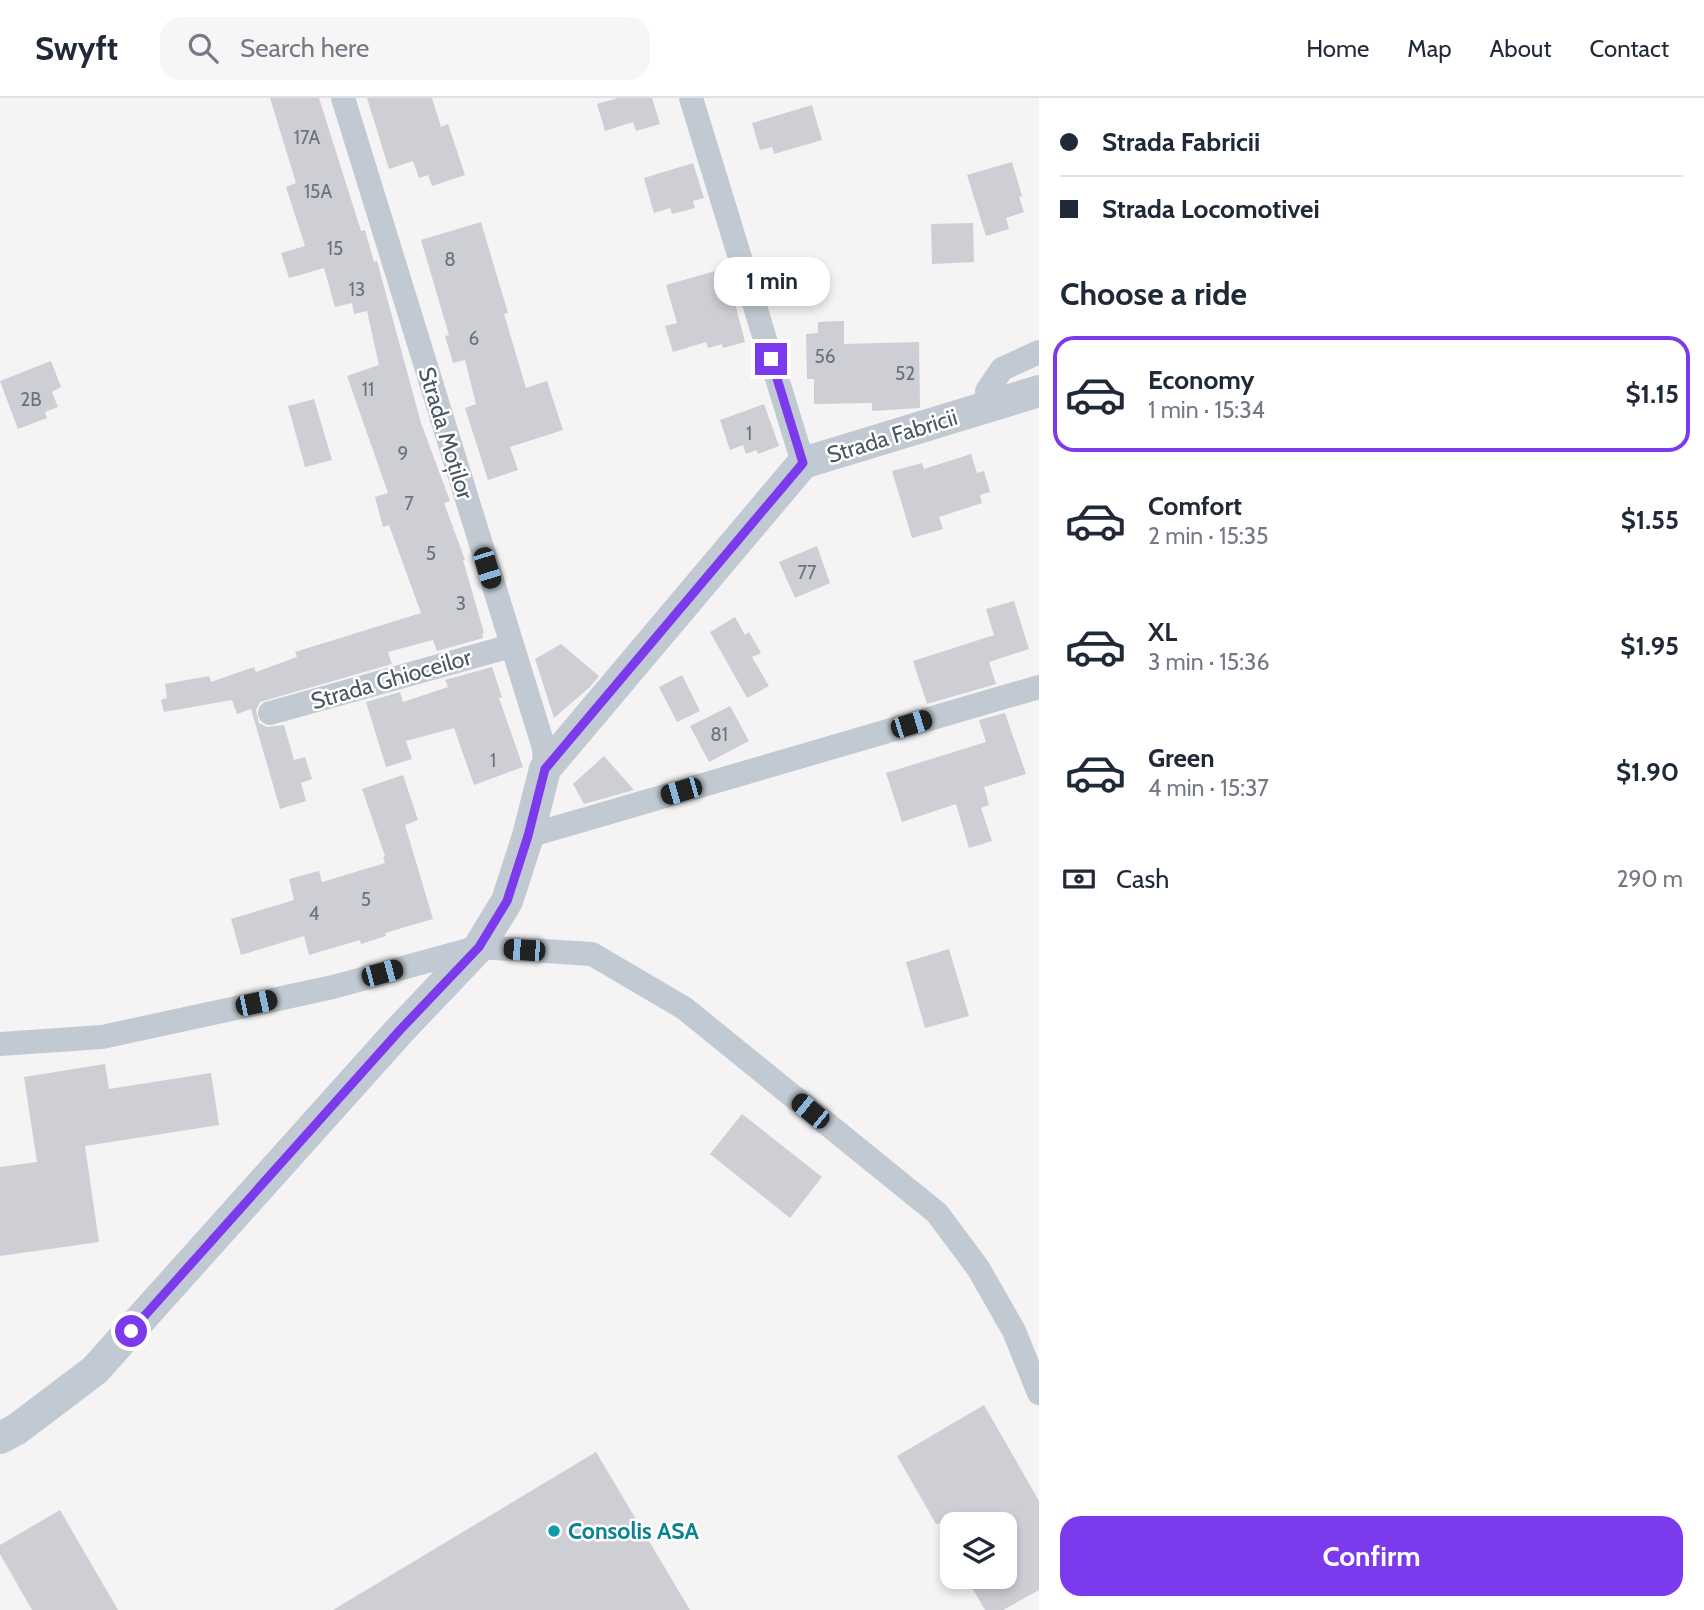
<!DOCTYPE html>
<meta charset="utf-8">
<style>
body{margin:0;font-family:Cabin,sans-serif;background:#f6f6f7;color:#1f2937;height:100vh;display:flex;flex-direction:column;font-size:26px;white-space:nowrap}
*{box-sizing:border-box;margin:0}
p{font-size:23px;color:#747a83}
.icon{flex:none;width:38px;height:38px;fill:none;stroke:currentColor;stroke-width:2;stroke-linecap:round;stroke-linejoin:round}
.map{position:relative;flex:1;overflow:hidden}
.side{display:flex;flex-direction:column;background:#fff;width:665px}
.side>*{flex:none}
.guide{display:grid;align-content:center;height:154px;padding:0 21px;background:#fff}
.controls{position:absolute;left:940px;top:1414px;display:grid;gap:14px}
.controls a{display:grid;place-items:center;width:77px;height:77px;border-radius:14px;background:#fff;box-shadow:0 4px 10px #0003;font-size:35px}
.end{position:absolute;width:32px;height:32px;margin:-16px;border:9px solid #7c3aed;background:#fff;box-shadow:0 0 0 4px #fff}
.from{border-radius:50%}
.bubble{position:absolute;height:49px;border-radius:21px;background:#fff;box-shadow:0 4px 10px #0003;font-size:23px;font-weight:700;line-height:49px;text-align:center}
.car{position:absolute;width:21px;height:42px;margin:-21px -10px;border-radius:9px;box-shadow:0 0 5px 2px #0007;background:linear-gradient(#222 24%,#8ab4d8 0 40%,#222 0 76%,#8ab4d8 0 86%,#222 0)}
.guide b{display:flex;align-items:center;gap:24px;height:66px;font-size:26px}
.guide b+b{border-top:2px solid #e0e1e3}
.guide i{width:18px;height:18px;background:#1f2937}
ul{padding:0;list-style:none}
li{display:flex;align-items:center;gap:21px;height:116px;margin:0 14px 10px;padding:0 7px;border:4px solid transparent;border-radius:21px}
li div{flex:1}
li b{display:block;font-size:26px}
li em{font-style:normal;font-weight:700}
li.active{border-color:#7c3aed}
li>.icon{width:63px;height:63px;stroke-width:1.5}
h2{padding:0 21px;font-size:32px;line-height:84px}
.pay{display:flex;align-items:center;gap:18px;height:77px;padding:0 21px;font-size:26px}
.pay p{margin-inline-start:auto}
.action{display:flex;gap:14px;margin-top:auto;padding:14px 21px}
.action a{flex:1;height:80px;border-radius:21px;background:#7c3aed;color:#fff;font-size:28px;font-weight:700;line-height:80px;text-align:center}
header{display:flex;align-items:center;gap:42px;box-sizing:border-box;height:98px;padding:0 35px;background:#fff;border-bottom:2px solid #e0e1e3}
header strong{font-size:33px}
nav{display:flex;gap:38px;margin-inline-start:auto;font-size:24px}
.search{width:490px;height:63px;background:#f6f6f7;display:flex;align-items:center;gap:18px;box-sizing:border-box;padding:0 24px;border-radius:21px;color:#747a83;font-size:26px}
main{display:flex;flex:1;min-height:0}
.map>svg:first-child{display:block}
.building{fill:#cdcfd5}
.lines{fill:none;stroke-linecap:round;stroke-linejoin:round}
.minor{stroke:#c1cad2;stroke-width:24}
.tertiary{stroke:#c1cad2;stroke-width:32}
.route{stroke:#7c3aed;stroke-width:9}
.culture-dot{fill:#0f9aa8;stroke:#fff;stroke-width:2.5}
.labels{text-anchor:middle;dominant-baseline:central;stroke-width:5;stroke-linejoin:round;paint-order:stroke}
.number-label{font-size:19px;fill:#6b747e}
.street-label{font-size:23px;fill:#4a5661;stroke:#fff}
.culture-label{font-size:23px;font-weight:bold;fill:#0d838f;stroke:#fff;text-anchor:start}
</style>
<header>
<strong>Swyft</strong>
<div class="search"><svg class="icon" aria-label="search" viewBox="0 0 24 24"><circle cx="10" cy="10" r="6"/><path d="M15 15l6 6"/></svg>Search here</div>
<nav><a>Home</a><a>Map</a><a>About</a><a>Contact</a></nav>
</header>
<main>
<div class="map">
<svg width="1039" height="1512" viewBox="0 0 1039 1512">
<rect width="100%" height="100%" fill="#f5f3f3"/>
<!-- building -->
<path class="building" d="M 270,0 L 319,0 L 361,133 L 365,132 L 374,164 L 377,163 L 421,325 L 450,403 L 444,405 L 465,462 L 463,462 L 484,535 L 482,536 L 483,540 L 437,553 L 433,542 L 388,554 L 392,566 L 260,604 L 256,612 L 259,625 L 267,629 L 284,627 L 294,662 L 305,659 L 312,681 L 301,685 L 306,703 L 280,711 L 251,611 L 237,616 L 232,602 L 164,614 L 161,602 L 167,600 L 165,586 L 209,578 L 211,584 L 254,569 L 256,574 L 297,559 L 295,554 L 421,515 L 389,427 L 383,429 L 375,399 L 388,395 L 347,278 L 379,267 L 367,213 L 354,216 L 352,205 L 335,209 L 324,170 L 289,180 L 281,155 L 305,148 L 286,89 L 296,85 Z
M 367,0 L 432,0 L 441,29 L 448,26 L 465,77 L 432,88 L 428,77 L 419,80 L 413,63 L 389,71 Z
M 618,0 L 652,0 L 660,26 L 636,33 L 633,24 L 605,33 L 597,6 Z
M 812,7 L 822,42 L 774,56 L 772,49 L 760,52 L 752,25 Z
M 1012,64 L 1022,98 L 1019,99 L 1024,114 L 1006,120 L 1009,131 L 986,138 L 967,77 Z
M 693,65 L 704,100 L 693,103 L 695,110 L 672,116 L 670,110 L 654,115 L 644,80 Z
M 481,124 L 508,215 L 504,216 L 526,290 L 547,283 L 563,332 L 510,349 L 518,372 L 488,382 L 465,310 L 476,306 L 465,262 L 453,265 L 445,238 L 449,237 L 421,142 Z
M 973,125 L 974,164 L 932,166 L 931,126 Z
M 726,170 L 745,244 L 723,250 L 722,246 L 708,250 L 706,244 L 673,254 L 665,228 L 677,225 L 666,187 Z
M 844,223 L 844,246 L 919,244 L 920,310 L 872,313 L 872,305 L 814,306 L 814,281 L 807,281 L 806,236 L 818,235 L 818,224 Z
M 51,263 L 61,289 L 52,294 L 58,309 L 45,314 L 47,320 L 18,331 L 0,283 Z
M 314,301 L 332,362 L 305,369 L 288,308 Z
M 764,306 L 779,348 L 758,356 L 756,352 L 746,356 L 743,347 L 730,352 L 720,322 Z
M 971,356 L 977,375 L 984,373 L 990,394 L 980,397 L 982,405 L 939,419 L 943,431 L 912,440 L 892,373 L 922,365 L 924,371 Z
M 817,448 L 830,485 L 795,500 L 779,464 Z
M 1014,503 L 1029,551 L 989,564 L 996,586 L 927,606 L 913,563 L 994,537 L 986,511 Z
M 735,519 L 745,537 L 749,534 L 761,555 L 752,559 L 769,588 L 747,600 L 710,534 Z
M 561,546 L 599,578 L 590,589 L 554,620 L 535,561 Z
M 492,569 L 502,599 L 499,600 L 523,669 L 474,687 L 454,630 L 406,643 L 412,661 L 386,669 L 366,604 L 400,594 L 403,604 L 448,589 L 445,582 Z
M 682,577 L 700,613 L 677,624 L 659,589 Z
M 730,608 L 749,643 L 709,664 L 690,628 Z
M 1005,615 L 1026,676 L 984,689 L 989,707 L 981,710 L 992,743 L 969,750 L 956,706 L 902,724 L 886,675 L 986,644 L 979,622 Z
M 604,658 L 634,692 L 584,706 L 573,686 Z
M 403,677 L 418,722 L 405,727 L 433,821 L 385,835 L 386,838 L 361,846 L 360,842 L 309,857 L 304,838 L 241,857 L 231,821 L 294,802 L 289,781 L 319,773 L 322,784 L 385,765 L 383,759 L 385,758 L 362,691 Z
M 949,851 L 969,918 L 925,930 L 906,864 Z
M 105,966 L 109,991 L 211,975 L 219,1027 L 85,1048 L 99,1144 L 0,1158 L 0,1069 L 37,1064 L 24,979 Z
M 742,1016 L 822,1079 L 790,1120 L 710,1056 Z
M 984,1307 L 1039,1403 L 1039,1492 L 1003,1512 L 985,1512 L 966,1479 L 1004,1479 L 1004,1426 L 936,1426 L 897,1358 Z
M 596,1354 L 690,1512 L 333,1512 Z
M 60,1412 L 118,1512 L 32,1512 L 0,1456 L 0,1447 Z"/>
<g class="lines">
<!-- minor -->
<path class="minor" d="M 343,0 L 544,650 L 545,671
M 691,0 L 803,365
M 988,309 L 987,293 L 1002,271 L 1039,254
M 270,615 L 511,548
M 528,738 L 1039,589
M 0,946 L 102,939 L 333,889 L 479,849 L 592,856 L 684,910 L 937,1115 L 978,1170 L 1014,1233 L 1039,1295"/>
<!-- tertiary -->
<path class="tertiary" d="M 0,1340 L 17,1331 L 95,1272 L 400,932 L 479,849 L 507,803 L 528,738 L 545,671 L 803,365 L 1039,293"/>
</g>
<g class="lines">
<!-- route -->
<path class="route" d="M 131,1233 L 400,932 L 479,849 L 507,803 L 528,738 L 545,671 L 803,365 L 771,261"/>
</g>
<!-- markers -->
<circle class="culture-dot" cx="554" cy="1433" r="7"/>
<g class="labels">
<!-- number labels -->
<g class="number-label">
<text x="307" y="39">17A</text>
<text x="318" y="93">15A</text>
<text x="335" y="150">15</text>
<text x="450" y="161">8</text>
<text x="357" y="191">13</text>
<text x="474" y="240">6</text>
<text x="825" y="258">56</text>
<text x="905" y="275">52</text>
<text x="368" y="291">11</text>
<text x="31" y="301">2B</text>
<text x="749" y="335">1</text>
<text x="403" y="355">9</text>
<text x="409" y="405">7</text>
<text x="431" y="455">5</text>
<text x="807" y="474">77</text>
<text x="461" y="505">3</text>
<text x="719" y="636">81</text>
<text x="493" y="662">1</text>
<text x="366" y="801">5</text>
<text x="314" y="815">4</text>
</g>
<!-- street labels -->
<g class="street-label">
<text transform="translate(446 335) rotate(73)">Strada Moților</text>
<text transform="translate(892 338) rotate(-17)">Strada Fabricii</text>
<text transform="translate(391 581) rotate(-16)">Strada Ghioceilor</text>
</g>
<!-- culture labels -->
<g class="culture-label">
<text x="568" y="1433">Consolis ASA</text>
</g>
</g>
</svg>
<div class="controls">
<a><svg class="icon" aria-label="layers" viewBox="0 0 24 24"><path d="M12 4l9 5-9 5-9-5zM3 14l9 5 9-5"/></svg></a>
</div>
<i class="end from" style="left:131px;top:1233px"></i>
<i class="end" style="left:771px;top:261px"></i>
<div class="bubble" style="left:714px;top:159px;width:116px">1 min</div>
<i class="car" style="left:487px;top:470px;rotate:163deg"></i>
<i class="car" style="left:911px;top:626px;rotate:73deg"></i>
<i class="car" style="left:681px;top:693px;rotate:254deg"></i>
<i class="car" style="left:524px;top:852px;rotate:274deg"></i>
<i class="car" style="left:382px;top:875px;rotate:75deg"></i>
<i class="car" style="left:256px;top:905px;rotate:78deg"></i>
<i class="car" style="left:810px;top:1013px;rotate:309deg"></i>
</div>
<section class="side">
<div class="guide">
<b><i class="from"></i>Strada Fabricii</b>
<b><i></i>Strada Locomotivei</b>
</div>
<h2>Choose a ride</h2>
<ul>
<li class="active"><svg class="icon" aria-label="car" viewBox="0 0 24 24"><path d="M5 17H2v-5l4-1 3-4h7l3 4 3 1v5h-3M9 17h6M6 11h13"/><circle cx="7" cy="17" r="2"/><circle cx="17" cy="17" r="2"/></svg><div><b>Economy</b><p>1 min · 15:34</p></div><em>$1.15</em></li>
<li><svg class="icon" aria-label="car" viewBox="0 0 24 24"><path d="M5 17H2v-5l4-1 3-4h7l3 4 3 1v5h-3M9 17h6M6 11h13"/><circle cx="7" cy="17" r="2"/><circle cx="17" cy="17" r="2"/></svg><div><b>Comfort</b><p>2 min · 15:35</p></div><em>$1.55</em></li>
<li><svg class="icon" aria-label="car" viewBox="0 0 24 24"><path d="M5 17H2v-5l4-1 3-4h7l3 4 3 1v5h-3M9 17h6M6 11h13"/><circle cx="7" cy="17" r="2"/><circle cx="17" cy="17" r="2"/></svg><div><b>XL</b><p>3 min · 15:36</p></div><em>$1.95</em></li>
<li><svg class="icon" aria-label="car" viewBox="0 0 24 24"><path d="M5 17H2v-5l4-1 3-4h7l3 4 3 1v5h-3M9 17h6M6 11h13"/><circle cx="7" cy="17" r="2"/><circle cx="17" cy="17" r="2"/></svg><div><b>Green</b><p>4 min · 15:37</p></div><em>$1.90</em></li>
</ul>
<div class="pay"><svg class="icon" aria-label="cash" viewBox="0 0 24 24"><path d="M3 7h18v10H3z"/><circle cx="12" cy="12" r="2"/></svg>Cash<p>290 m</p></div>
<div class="action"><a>Confirm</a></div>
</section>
</main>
